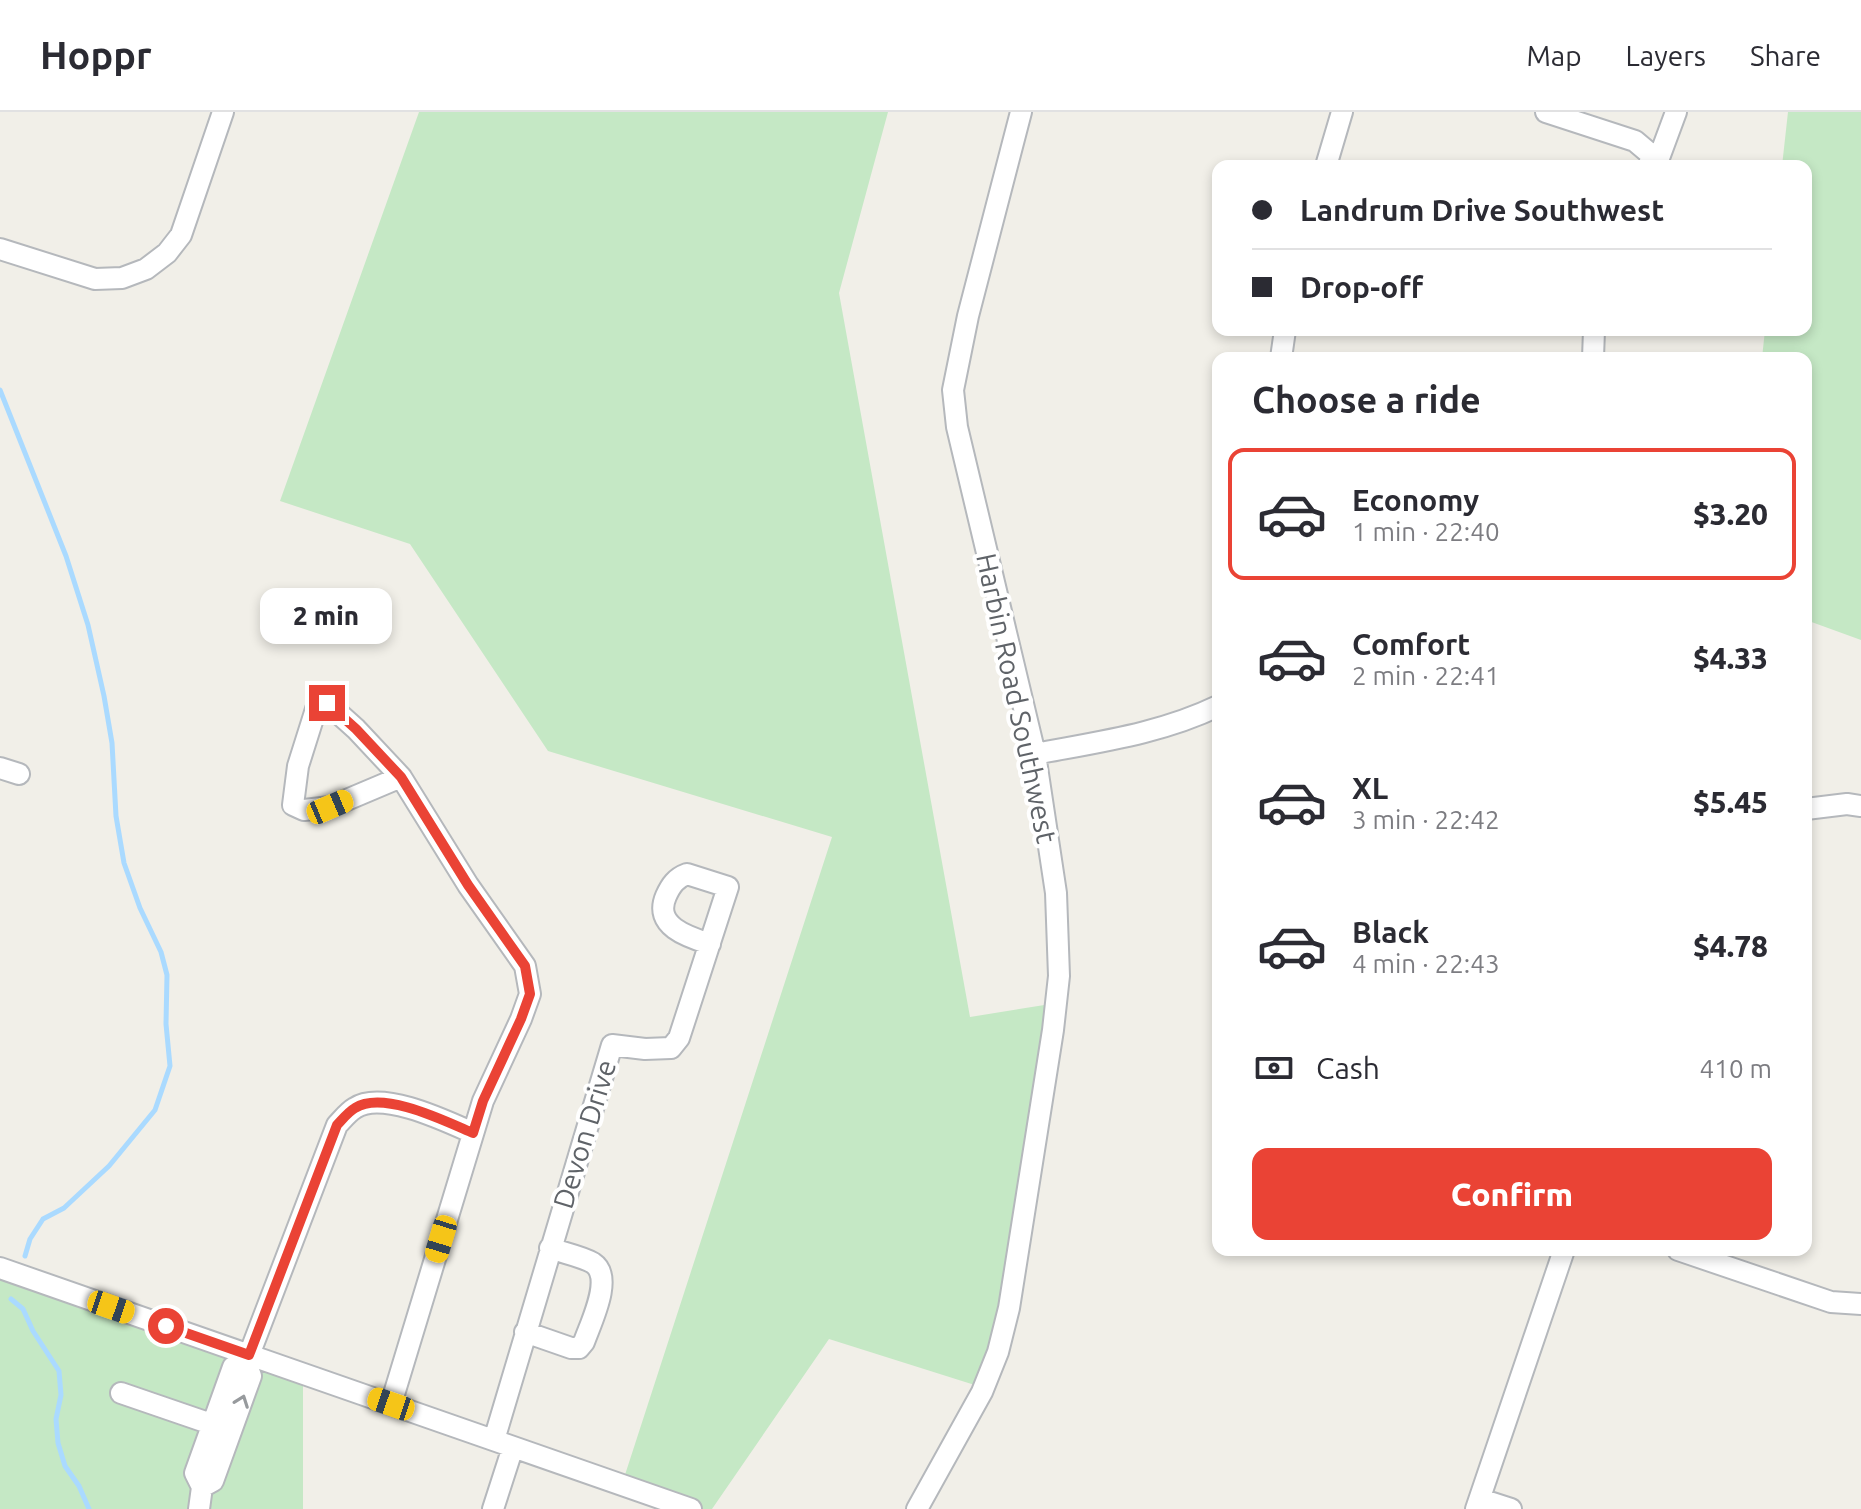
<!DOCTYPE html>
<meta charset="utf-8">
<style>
body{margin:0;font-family:Ubuntu,sans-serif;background:#f7f7f7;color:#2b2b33;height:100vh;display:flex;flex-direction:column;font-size:30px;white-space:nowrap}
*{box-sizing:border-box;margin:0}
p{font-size:26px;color:#7c7c81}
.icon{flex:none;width:44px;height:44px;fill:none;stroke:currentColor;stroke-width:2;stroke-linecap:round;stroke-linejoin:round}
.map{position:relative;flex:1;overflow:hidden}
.details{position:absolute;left:1212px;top:240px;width:600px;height:904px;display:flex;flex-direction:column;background:#fff;border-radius:16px;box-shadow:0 4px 12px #0003}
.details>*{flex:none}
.guide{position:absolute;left:1212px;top:48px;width:600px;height:176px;border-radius:16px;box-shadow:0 4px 12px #0003;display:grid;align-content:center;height:176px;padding:0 40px;background:#fff}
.end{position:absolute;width:36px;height:36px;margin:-18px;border:10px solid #ea4335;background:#fff;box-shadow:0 0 0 4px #fff}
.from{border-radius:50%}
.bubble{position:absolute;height:56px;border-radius:16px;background:#fff;box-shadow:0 4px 12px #0003;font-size:26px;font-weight:800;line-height:56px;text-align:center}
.car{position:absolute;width:24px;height:48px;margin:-24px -12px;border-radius:10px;box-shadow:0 0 6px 2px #0007;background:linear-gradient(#f5c518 24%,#345 0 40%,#f5c518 0 76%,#345 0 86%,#f5c518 0)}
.guide b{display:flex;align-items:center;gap:28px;height:76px;font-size:30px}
.guide b+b{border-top:2px solid #e1e1e2}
.guide i{width:20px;height:20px;background:#2b2b33}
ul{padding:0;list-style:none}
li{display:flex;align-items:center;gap:24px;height:132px;margin:0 16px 12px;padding:0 24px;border:4px solid transparent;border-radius:16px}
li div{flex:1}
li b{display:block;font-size:30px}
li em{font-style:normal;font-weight:800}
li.on{border-color:#ea4335}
li>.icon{width:72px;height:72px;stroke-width:1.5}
h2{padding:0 40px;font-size:36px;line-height:96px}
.pay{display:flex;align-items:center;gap:20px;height:88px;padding:0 40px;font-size:30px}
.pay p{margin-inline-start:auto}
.primary-button{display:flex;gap:16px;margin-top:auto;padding:16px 40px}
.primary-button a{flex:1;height:92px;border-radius:16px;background:#ea4335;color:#fff;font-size:32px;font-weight:800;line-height:92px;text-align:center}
header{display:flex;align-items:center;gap:48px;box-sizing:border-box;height:112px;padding:0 40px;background:#fff;border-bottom:2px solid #e1e1e2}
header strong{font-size:38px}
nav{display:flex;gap:44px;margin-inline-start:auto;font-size:28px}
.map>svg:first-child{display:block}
.green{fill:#c5e8c5}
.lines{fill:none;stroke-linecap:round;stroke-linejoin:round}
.stream{stroke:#aadaff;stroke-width:5}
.minor-casing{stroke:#b5b8bc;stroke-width:24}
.minor{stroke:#fff;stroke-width:20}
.oneway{stroke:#979a9d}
.route{stroke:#ea4335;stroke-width:10}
.labels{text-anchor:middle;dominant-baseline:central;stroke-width:8;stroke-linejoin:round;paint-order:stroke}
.street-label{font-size:28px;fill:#5f6368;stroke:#fff}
</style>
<header>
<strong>Hoppr</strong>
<nav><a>Map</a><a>Layers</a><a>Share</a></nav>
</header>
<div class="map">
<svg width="1861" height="1397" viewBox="0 0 1861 1397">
<rect width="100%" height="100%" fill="#f1efe8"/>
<!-- green -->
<path class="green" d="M 419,0 L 888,0 L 839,181 L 970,905 L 1057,891 L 1006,1230 L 981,1275 L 829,1227 L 712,1397 L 703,1397 L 623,1369 L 832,725 L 548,639 L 410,432 L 280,389 Z
M 1788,0 L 1861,0 L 1861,528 L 1806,508 L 1806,246 L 1762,246 L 1765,218 L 1806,218 L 1806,54 L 1782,54 Z
M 0,1152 L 303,1261 L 303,1397 L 0,1397 Z"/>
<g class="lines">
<!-- stream -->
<path class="stream" d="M 0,278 L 66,444 L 88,513 L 104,584 L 112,631 L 116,704 L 124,751 L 140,796 L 161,840 L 167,863 L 166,912 L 170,954 L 155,998 L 109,1054 L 64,1096 L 43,1107 L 30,1127 L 25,1144
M 11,1187 L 23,1197 L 33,1219 L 59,1259 L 61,1283 L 56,1307 L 58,1331 L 65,1354 L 79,1374 L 89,1397"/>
<defs>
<path id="minor" d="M 1546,0 L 1635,29 L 1648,40 L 1653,54
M 1326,54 L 1342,0
M 1656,54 L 1676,0
M 0,137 L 95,167 L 122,166 L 146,157 L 167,141 L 181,123 L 223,0
M 1281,246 L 1285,218
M 1593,246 L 1594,218
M 327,591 L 356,617 L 401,665 L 330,695 L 304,698 L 293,693 L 298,654 L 316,597 Z
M 1035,642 C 1097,630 1160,622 1218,594
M 0,656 L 19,662
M 1806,697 L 1847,692 L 1861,694
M 1678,1138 L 1831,1190 L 1861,1192
M 0,1156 L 691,1397
M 525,1220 L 571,1236 L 579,1236 L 584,1230 C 591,1210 614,1165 593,1151 C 581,1144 563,1141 550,1136
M 121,1281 L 223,1316
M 391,1292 L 483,989 L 521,907 L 530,882 L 525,854 L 468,773 L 401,665
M 494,1328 L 612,933 L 645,937 L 671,936 L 679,926 L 728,775 L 687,762 C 676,766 671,773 666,784 C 653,814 688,825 710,832
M 202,1375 L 213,1369 L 251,1264 L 246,1251 L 337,1013 C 342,1008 348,1000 355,996 C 382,978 446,1009 473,1021
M 1480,1387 L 1511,1397
M 199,1397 L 202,1375 L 195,1361 L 233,1255 L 246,1251
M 493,1397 L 513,1335
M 917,1397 L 982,1280 L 998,1240 L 1009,1196 L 1053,918 L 1059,864 L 1056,781 L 1035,642 L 957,315 L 953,278 L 968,204 L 1021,0
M 1476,1397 L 1564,1138"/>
</defs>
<!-- minor casing -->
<use href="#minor" class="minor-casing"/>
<!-- minor -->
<use href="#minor" class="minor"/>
</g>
<!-- one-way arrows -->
<defs><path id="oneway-chevron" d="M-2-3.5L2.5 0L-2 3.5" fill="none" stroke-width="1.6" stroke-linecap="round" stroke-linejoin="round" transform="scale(2)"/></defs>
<use class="oneway" href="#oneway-chevron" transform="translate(242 1289) rotate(-70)"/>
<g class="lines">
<!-- route -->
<path class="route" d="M 166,1214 L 249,1243 L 337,1013 C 342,1008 348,1000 355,996 C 383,978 445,1009 473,1021 L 483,989 L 521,907 L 530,882 L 525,854 L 468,773 L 401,665 L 356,617 L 327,591"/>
</g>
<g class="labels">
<!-- street labels -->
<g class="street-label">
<text transform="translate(1017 586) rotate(78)">Harbin Road Southwest</text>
<text transform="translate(584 1022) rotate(-73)">Devon Drive</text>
</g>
</g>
</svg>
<i class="end from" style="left:166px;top:1214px"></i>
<i class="end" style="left:327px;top:591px"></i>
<div class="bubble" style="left:260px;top:476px;width:132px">2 min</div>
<i class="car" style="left:330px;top:695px;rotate:67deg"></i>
<i class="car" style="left:441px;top:1127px;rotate:197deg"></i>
<i class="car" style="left:111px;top:1195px;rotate:109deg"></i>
<i class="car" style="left:391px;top:1292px;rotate:289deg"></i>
<div class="guide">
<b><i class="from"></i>Landrum Drive Southwest</b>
<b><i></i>Drop-off</b>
</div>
<section class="details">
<h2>Choose a ride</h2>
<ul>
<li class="on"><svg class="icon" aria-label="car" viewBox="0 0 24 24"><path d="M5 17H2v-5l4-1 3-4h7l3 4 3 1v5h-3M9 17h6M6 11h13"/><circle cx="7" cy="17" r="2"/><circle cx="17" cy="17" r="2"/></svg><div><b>Economy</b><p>1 min · 22:40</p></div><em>$3.20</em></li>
<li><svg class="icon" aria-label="car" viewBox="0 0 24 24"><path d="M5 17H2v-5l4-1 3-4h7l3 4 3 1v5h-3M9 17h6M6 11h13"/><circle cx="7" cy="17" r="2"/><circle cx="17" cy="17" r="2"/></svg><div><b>Comfort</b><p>2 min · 22:41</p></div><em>$4.33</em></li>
<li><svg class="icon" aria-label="car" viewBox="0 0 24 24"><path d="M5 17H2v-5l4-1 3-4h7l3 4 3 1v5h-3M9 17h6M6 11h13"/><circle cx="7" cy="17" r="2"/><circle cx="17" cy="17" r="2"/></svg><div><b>XL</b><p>3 min · 22:42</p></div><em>$5.45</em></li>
<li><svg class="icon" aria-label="car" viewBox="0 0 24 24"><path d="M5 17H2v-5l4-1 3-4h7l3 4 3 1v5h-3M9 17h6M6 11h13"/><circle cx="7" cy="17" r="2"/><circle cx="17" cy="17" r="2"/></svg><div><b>Black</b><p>4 min · 22:43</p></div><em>$4.78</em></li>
</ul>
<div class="pay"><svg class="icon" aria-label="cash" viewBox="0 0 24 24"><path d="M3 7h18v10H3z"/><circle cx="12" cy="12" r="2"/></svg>Cash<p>410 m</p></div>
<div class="primary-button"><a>Confirm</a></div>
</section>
</div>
